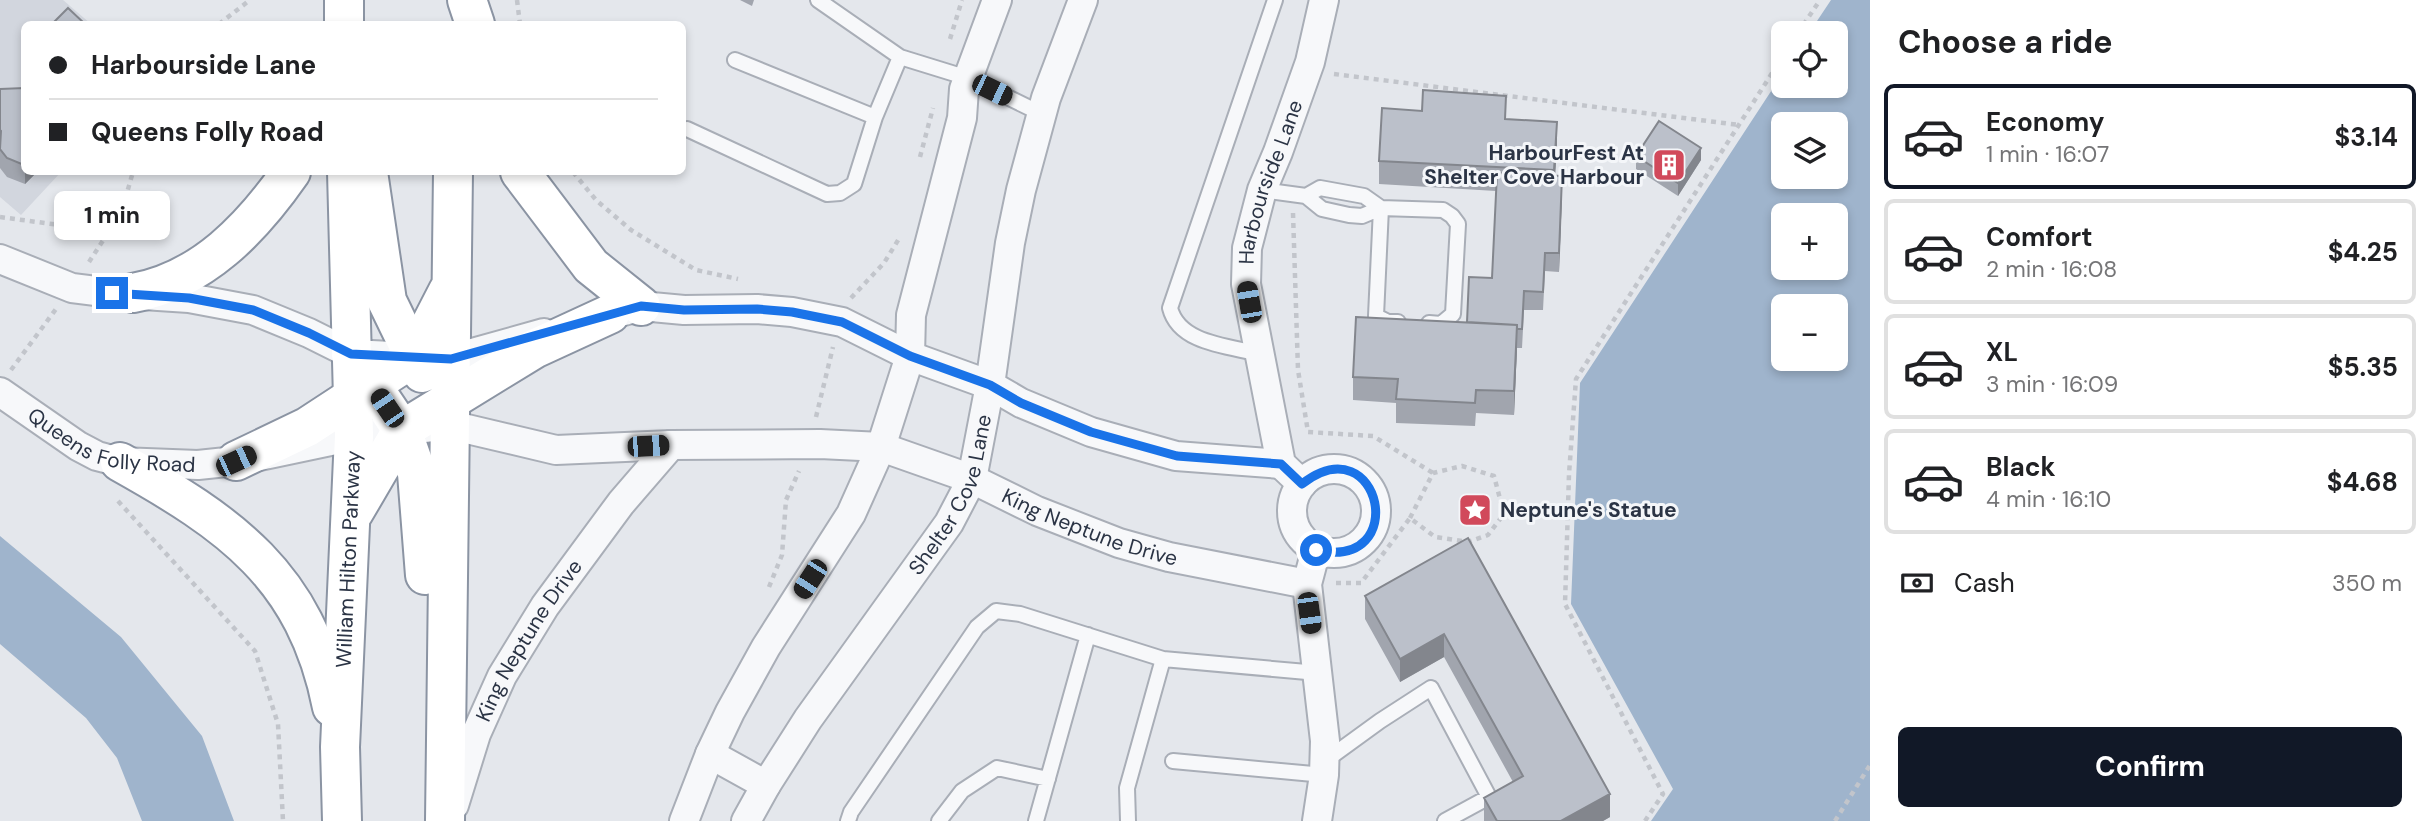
<!DOCTYPE html>
<meta charset="utf-8">
<style>
body{margin:0;font-family:"DM Sans",sans-serif;background:#f2f2f2;color:#202124;height:100vh;display:flex;flex-direction:column;font-size:26px;white-space:nowrap}
*{box-sizing:border-box;margin:0}
p{font-size:23px;color:#757577}
.icon{flex:none;width:38px;height:38px;fill:none;stroke:currentColor;stroke-width:2;stroke-linecap:round;stroke-linejoin:round}
.map{position:relative;flex:1;overflow:hidden}
.sheet{display:flex;flex-direction:column;background:#fff;width:560px}
.sheet>*{flex:none}
.guide{position:absolute;left:21px;top:21px;width:665px;height:154px;border-radius:10px;box-shadow:0 4px 10px #0003;display:grid;align-content:center;height:154px;padding:0 28px;background:#fff}
.fabs{position:absolute;left:1771px;top:21px;display:grid;gap:14px}
.fabs a{display:grid;place-items:center;width:77px;height:77px;border-radius:10px;background:#fff;box-shadow:0 4px 10px #0003;font-size:35px}
.end{position:absolute;width:32px;height:32px;margin:-16px;border:9px solid #1a73e8;background:#fff;box-shadow:0 0 0 4px #fff}
.from{border-radius:50%}
.bubble{position:absolute;height:49px;border-radius:10px;background:#fff;box-shadow:0 4px 10px #0003;font-size:23px;font-weight:700;line-height:49px;text-align:center}
.car{position:absolute;width:21px;height:42px;margin:-21px -10px;border-radius:9px;box-shadow:0 0 5px 2px #0007;background:linear-gradient(#222 24%,#8ab4d8 0 40%,#222 0 76%,#8ab4d8 0 86%,#222 0)}
.guide b{display:flex;align-items:center;gap:24px;height:66px;font-size:26px}
.guide b+b{border-top:2px solid #e0e0e0}
.guide i{width:18px;height:18px;background:#202124}
ul{padding:0;list-style:none}
li{display:flex;align-items:center;gap:21px;height:105px;margin:0 14px 10px;padding:0 14px;border:4px solid #e0e0e0;border-radius:10px}
li div{flex:1}
li b{display:block;font-size:26px}
li em{font-style:normal;font-weight:700}
li.active{border-color:#111827}
li>.icon{width:63px;height:63px;stroke-width:1.5}
h2{padding:0 28px;font-size:32px;line-height:84px}
.pay{display:flex;align-items:center;gap:18px;height:77px;padding:0 28px;font-size:26px}
.pay p{margin-inline-start:auto}
.primary-button{display:flex;gap:14px;margin-top:auto;padding:14px 28px}
.primary-button a{flex:1;height:80px;border-radius:10px;background:#111827;color:#fff;font-size:28px;font-weight:700;line-height:80px;text-align:center}
main{display:flex;flex:1;min-height:0}
.map>svg:first-child{display:block}
.built{fill:#d2d6de}
.water{fill:#9fb4cc;fill-rule:evenodd}
.lines{fill:none;stroke-linecap:round;stroke-linejoin:round}
.lane-casing{stroke:#a9aeb7;stroke-width:18}
.street-casing{stroke:#a9aeb7;stroke-width:32}
.highway-casing{stroke:#8b94a3;stroke-width:42}
.path{stroke:#c2c5cb;stroke-width:4.5;stroke-dasharray:5 5;stroke-linecap:butt}
.lane{stroke:#f7f8fa;stroke-width:14}
.street{stroke:#f7f8fa;stroke-width:28}
.highway{stroke:#fff;stroke-width:38}
.wall{fill:#a1a5ae}
.shaded-wall{fill:#83868d}
.building{fill:#bbc0ca;stroke:#83868d;stroke-width:2}
.route{stroke:#1a73e8;stroke-width:9}
.labels{text-anchor:middle;dominant-baseline:central;stroke-width:6;stroke-linejoin:round;paint-order:stroke}
.poi-label{font-size:21px;font-weight:bold;fill:#2b3445;stroke:#f4f6f9;text-anchor:end}
.street-label{font-size:21px;fill:#2b3445;stroke:#f4f6f9}
</style>
<main>
<div class="map">
<svg width="1870" height="821" viewBox="0 0 1870 821">
<rect width="100%" height="100%" fill="#e4e7ec"/>
<!-- built -->
<path class="built" d="M 0,0 L 63,0 L 91,24 L 24,24 L 24,172 L 61,172 L 21,215 L 0,197 Z"/>
<!-- water -->
<path class="water" d="M 1831,0 L 1870,0 L 1870,821 L 1651,821 L 1673,789 L 1571,604 L 1580,383 L 1783,73 L 1783,86 L 1836,86 L 1836,33 L 1809,33 ZM 1783,124 L 1836,124 L 1836,177 L 1783,177 ZM 1783,215 L 1836,215 L 1836,268 L 1783,268 ZM 1783,306 L 1836,306 L 1836,359 L 1783,359 Z
M 0,536 L 121,637 L 202,736 L 234,821 L 142,821 L 117,758 L 86,718 L 0,644 Z"/>
<g class="lines">
<defs>
<path id="lane" d="M 818,0 L 900,57 L 968,78 L 1042,114
M 735,60 L 875,117
M 687,129 L 827,194 L 840,193 L 854,184 L 875,117 L 900,57
M 1262,190 L 1306,196 L 1322,209 L 1349,215 L 1362,216 L 1381,208 L 1443,210 L 1452,216 L 1458,224 L 1453,314 L 1441,324 L 1429,323
M 1306,196 L 1320,188 L 1364,196 L 1381,208
M 1381,208 L 1376,316 L 1388,322 L 1398,322
M 1260,354 C 1229,346 1179,344 1170,308 L 1275,0
M 1173,761 L 1324,775
M 1325,761 L 1380,721 L 1431,688 L 1489,797 L 1445,821
M 848,821 L 851,812 L 977,627 L 996,611 L 1020,614 L 1163,659
M 939,821 L 962,791 L 997,768 L 1048,779
M 1036,821 L 1088,635
M 1128,821 L 1127,788 L 1163,659 L 1318,673"/>
<g id="street">
<path d="M 0,259 L 72,288 L 112,293 L 189,298 L 253,310 L 309,333 L 351,354 L 451,359 L 544,333"/>
<path d="M 624,311 L 641,306 L 684,310 L 757,309 L 792,312 L 842,322 L 910,356 L 990,385 L 1021,403 L 1091,432 L 1176,456 L 1281,464"/>
<path id="s1" d="M 0,392 L 78,446 L 97,456 L 120,462 L 198,465 L 236,461 L 354,436 L 450,425 L 556,450 L 671,445 L 820,444 L 881,447 L 972,479 L 1037,511 L 1119,543 L 1169,557 L 1307,584"/>
<circle cx="1334" cy="511" r="42"/>
<path id="s2" d="M 1302,484 L 1281,464 L 1246,284 L 1247,248 L 1262,190 L 1278,152 L 1310,62 L 1324,0"/>
<path d="M 1316,550 L 1307,584 L 1325,741 L 1324,775 L 1317,821"/>
<path d="M 710,754 L 766,785"/>
<path id="s3" d="M 454,805 L 476,734 L 502,676 L 545,606 L 621,503 L 671,445"/>
<path d="M 684,821 L 710,754 L 730,712 L 766,647 L 851,514 L 881,447 L 910,356 L 911,315 L 962,118 L 964,89 L 997,0"/>
<path id="s4" d="M 746,821 L 766,785 L 808,719 L 949,523 L 972,479 L 990,385 L 1010,243 L 1021,190 L 1046,98 L 1083,0"/>
</g>
<g id="highway">
<path d="M 467,0 L 475,24"/>
<path d="M 344,24 L 344,0"/>
<path d="M 368,172 L 387,301 L 422,373"/>
<path d="M 520,172 L 591,266 L 641,306"/>
<path d="M 133,293 C 202,281 252,228 291,172"/>
<path d="M 351,354 L 402,430 L 417,473 L 425,575"/>
<path d="M 236,461 L 307,427 L 414,357 L 448,291"/>
<path d="M 120,462 C 229,523 306,575 332,707"/>
<path d="M 354,512 L 402,430 L 534,349 L 610,314"/>
<path id="s5" d="M 342,821 L 340,747 L 354,436 L 347,172"/>
<path d="M 445,821 L 453,172"/>
</g>
</defs>
<!-- lane casing -->
<use href="#lane" class="lane-casing"/>
<!-- street casing -->
<use href="#street" class="street-casing"/>
<!-- highway casing -->
<use href="#highway" class="highway-casing"/>
<!-- path -->
<path class="path" d="M 517,0 L 520,24
M 219,24 L 250,0
M 1798,33 L 1820,0
M 950,39 L 962,0
M 1334,74 L 1739,125
M 920,157 L 933,108
M 573,172 L 596,200 L 631,230 L 696,270 L 738,279
M 1293,213 L 1298,370 L 1308,432 L 1373,436 L 1433,473
M 0,217 L 89,229 L 121,213 L 133,172
M 89,262 L 121,213
M 851,298 L 884,263 L 900,237
M 11,370 L 56,309
M 816,417 L 833,347
M 118,501 L 255,651 L 278,724 L 283,821
M 1410,518 L 1433,473 L 1462,466 L 1494,476 L 1504,514
M 1336,583 L 1361,583 L 1410,518 L 1435,537 L 1468,542 L 1488,535 L 1504,514 L 1568,517
M 769,587 L 782,555 L 786,500 L 799,471
M 1645,821 L 1663,794 L 1565,604 L 1569,474 L 1576,379 L 1783,56
M 1835,821 L 1870,765"/>
<!-- lane -->
<use href="#lane" class="lane"/>
<!-- street -->
<use href="#street" class="street"/>
<!-- highway -->
<use href="#highway" class="highway"/>
</g>
<!-- wall -->
<path class="wall" d="M 740,0 L 754,0 L 752,6 Z
M 24,88 L 24,172 L 37,172 L 25,184 L 7,177 L 0,168 L 0,89 Z
M 1557,145 L 1555,175 L 1562,194 L 1559,272 L 1545,271 L 1543,310 L 1524,310 L 1522,348 L 1517,348 L 1514,415 L 1476,413 L 1475,426 L 1396,423 L 1396,403 L 1353,400 L 1353,377 L 1467,322 L 1492,278 L 1496,191 L 1379,184 L 1379,161 Z
M 1636,156 L 1701,160 L 1678,196 L 1636,169 Z
M 1468,538 L 1610,817 L 1603,821 L 1484,821 L 1484,798 L 1513,782 L 1444,657 L 1400,682 L 1365,619 L 1365,596 Z"/>
<!-- shaded-wall -->
<path class="shaded-wall" d="M 1557,122 L 1557,145 L 1554,194 L 1554,170 Z
M 1701,148 L 1701,160 L 1678,196 L 1678,183 Z
M 25,172 L 37,172 L 25,184 Z
M 1562,176 L 1562,194 L 1559,272 L 1559,253 Z
M 1517,325 L 1517,348 L 1514,415 L 1514,391 Z
M 1444,634 L 1444,657 L 1400,682 L 1400,659 Z
M 1610,794 L 1610,817 L 1603,821 L 1561,821 Z"/>
<!-- building -->
<path class="building" d="M 68,8 L 85,24 L 55,24 L 53,23 Z
M 24,88 L 24,165 L 7,158 L 0,149 L 1,131 L 0,130 L 0,89 Z
M 1423,90 L 1506,96 L 1505,119 L 1557,122 L 1554,170 L 1379,161 L 1382,108 L 1422,111 Z
M 1659,121 L 1701,148 L 1678,183 L 1636,156 Z
M 1497,173 L 1562,176 L 1559,253 L 1545,253 L 1543,292 L 1524,291 L 1522,329 L 1517,329 L 1517,325 L 1467,322 L 1469,277 L 1492,278 Z
M 1356,317 L 1517,325 L 1514,391 L 1476,390 L 1475,403 L 1396,399 L 1398,379 L 1353,377 Z
M 1468,538 L 1610,794 L 1561,821 L 1497,821 L 1484,798 L 1523,776 L 1444,634 L 1400,659 L 1365,596 Z"/>
<g class="lines">
<!-- route -->
<path class="route" d="M 112,293 L 189,298 L 253,310 L 309,333 L 351,354 L 451,359 L 641,306 L 684,310 L 757,309 L 792,312 L 842,322 L 910,356 L 990,385 L 1021,403 L 1091,432 L 1177,456 L 1281,464 L 1302,484 C 1381,423 1412,572 1316,550"/>
</g>
<!-- icons -->
<defs>
<symbol id="building-square" viewBox="-11 -11 22 22"><rect x="-9" y="-9" width="18" height="18" rx="4" fill="#d1495b" stroke="#f4f6f9"/><path d="M-4-6H4V6H1V3H-1V6H-4ZM-2.5-4.3h1.7v1.8h-1.7ZM.8-4.3h1.7v1.8H.8ZM-2.5-1h1.7V.8h-1.7ZM.8-1h1.7V.8H.8Z" fill="#fff"/></symbol>
<symbol id="sight-square" viewBox="-11 -11 22 22"><rect x="-9" y="-9" width="18" height="18" rx="4" fill="#d1495b" stroke="#f4f6f9"/><path d="M0-6L1.8-2.2L6-1.7L2.9 1.2L3.7 5.4L0 3.3L-3.7 5.4L-2.9 1.2L-6-1.7L-1.8-2.2Z" fill="#fff"/></symbol>
</defs>
<g fill-rule="evenodd">
<use href="#building-square" x="1650" y="146" width="38" height="38"/>
<use href="#sight-square" x="1456" y="491" width="38" height="38"/>
</g>
<g class="labels">
<!-- poi labels -->
<g class="poi-label">
<text x="1644" y="153">HarbourFest At<tspan x="1644" dy="24">Shelter Cove Harbour</tspan></text>
<text x="1500" y="510" text-anchor="start">Neptune's Statue</text>
</g>
<!-- street labels -->
<g class="street-label">
<text stroke="none"><textPath href="#s2" startOffset="318">Harbourside Lane</textPath></text>
<text stroke="none"><textPath href="#s1" startOffset="126">Queens Folly Road</textPath></text>
<text stroke="none"><textPath href="#s4" startOffset="388">Shelter Cove Lane</textPath></text>
<text stroke="none"><textPath href="#s1" startOffset="1132">King Neptune Drive</textPath></text>
<text stroke="none"><textPath href="#s5" startOffset="262">William Hilton Parkway</textPath></text>
<text stroke="none"><textPath href="#s3" startOffset="182">King Neptune Drive</textPath></text>
</g>
</g>
</svg>
<div class="fabs">
<a><svg class="icon" aria-label="locate" viewBox="0 0 24 24"><circle cx="12" cy="12" r="6"/><path d="M12 2v4M12 18v4M2 12h4M18 12h4"/></svg></a>
<a><svg class="icon" aria-label="layers" viewBox="0 0 24 24"><path d="M12 4l9 5-9 5-9-5zM3 14l9 5 9-5"/></svg></a>
<a>+</a>
<a>−</a>
</div>
<i class="end from" style="left:1316px;top:550px"></i>
<i class="end" style="left:112px;top:293px"></i>
<div class="bubble" style="left:54px;top:191px;width:116px">1 min</div>
<i class="car" style="left:992px;top:90px;rotate:116deg"></i>
<i class="car" style="left:1249px;top:302px;rotate:350deg"></i>
<i class="car" style="left:387px;top:408px;rotate:326deg"></i>
<i class="car" style="left:648px;top:446px;rotate:87deg"></i>
<i class="car" style="left:236px;top:461px;rotate:65deg"></i>
<i class="car" style="left:810px;top:579px;rotate:213deg"></i>
<i class="car" style="left:1309px;top:613px;rotate:172deg"></i>
<div class="guide">
<b><i class="from"></i>Harbourside Lane</b>
<b><i></i>Queens Folly Road</b>
</div>
</div>
<section class="sheet">
<h2>Choose a ride</h2>
<ul>
<li class="active"><svg class="icon" aria-label="car" viewBox="0 0 24 24"><path d="M5 17H2v-5l4-1 3-4h7l3 4 3 1v5h-3M9 17h6M6 11h13"/><circle cx="7" cy="17" r="2"/><circle cx="17" cy="17" r="2"/></svg><div><b>Economy</b><p>1 min · 16:07</p></div><em>$3.14</em></li>
<li><svg class="icon" aria-label="car" viewBox="0 0 24 24"><path d="M5 17H2v-5l4-1 3-4h7l3 4 3 1v5h-3M9 17h6M6 11h13"/><circle cx="7" cy="17" r="2"/><circle cx="17" cy="17" r="2"/></svg><div><b>Comfort</b><p>2 min · 16:08</p></div><em>$4.25</em></li>
<li><svg class="icon" aria-label="car" viewBox="0 0 24 24"><path d="M5 17H2v-5l4-1 3-4h7l3 4 3 1v5h-3M9 17h6M6 11h13"/><circle cx="7" cy="17" r="2"/><circle cx="17" cy="17" r="2"/></svg><div><b>XL</b><p>3 min · 16:09</p></div><em>$5.35</em></li>
<li><svg class="icon" aria-label="car" viewBox="0 0 24 24"><path d="M5 17H2v-5l4-1 3-4h7l3 4 3 1v5h-3M9 17h6M6 11h13"/><circle cx="7" cy="17" r="2"/><circle cx="17" cy="17" r="2"/></svg><div><b>Black</b><p>4 min · 16:10</p></div><em>$4.68</em></li>
</ul>
<div class="pay"><svg class="icon" aria-label="cash" viewBox="0 0 24 24"><path d="M3 7h18v10H3z"/><circle cx="12" cy="12" r="2"/></svg>Cash<p>350 m</p></div>
<div class="primary-button"><a>Confirm</a></div>
</section>
</main>
